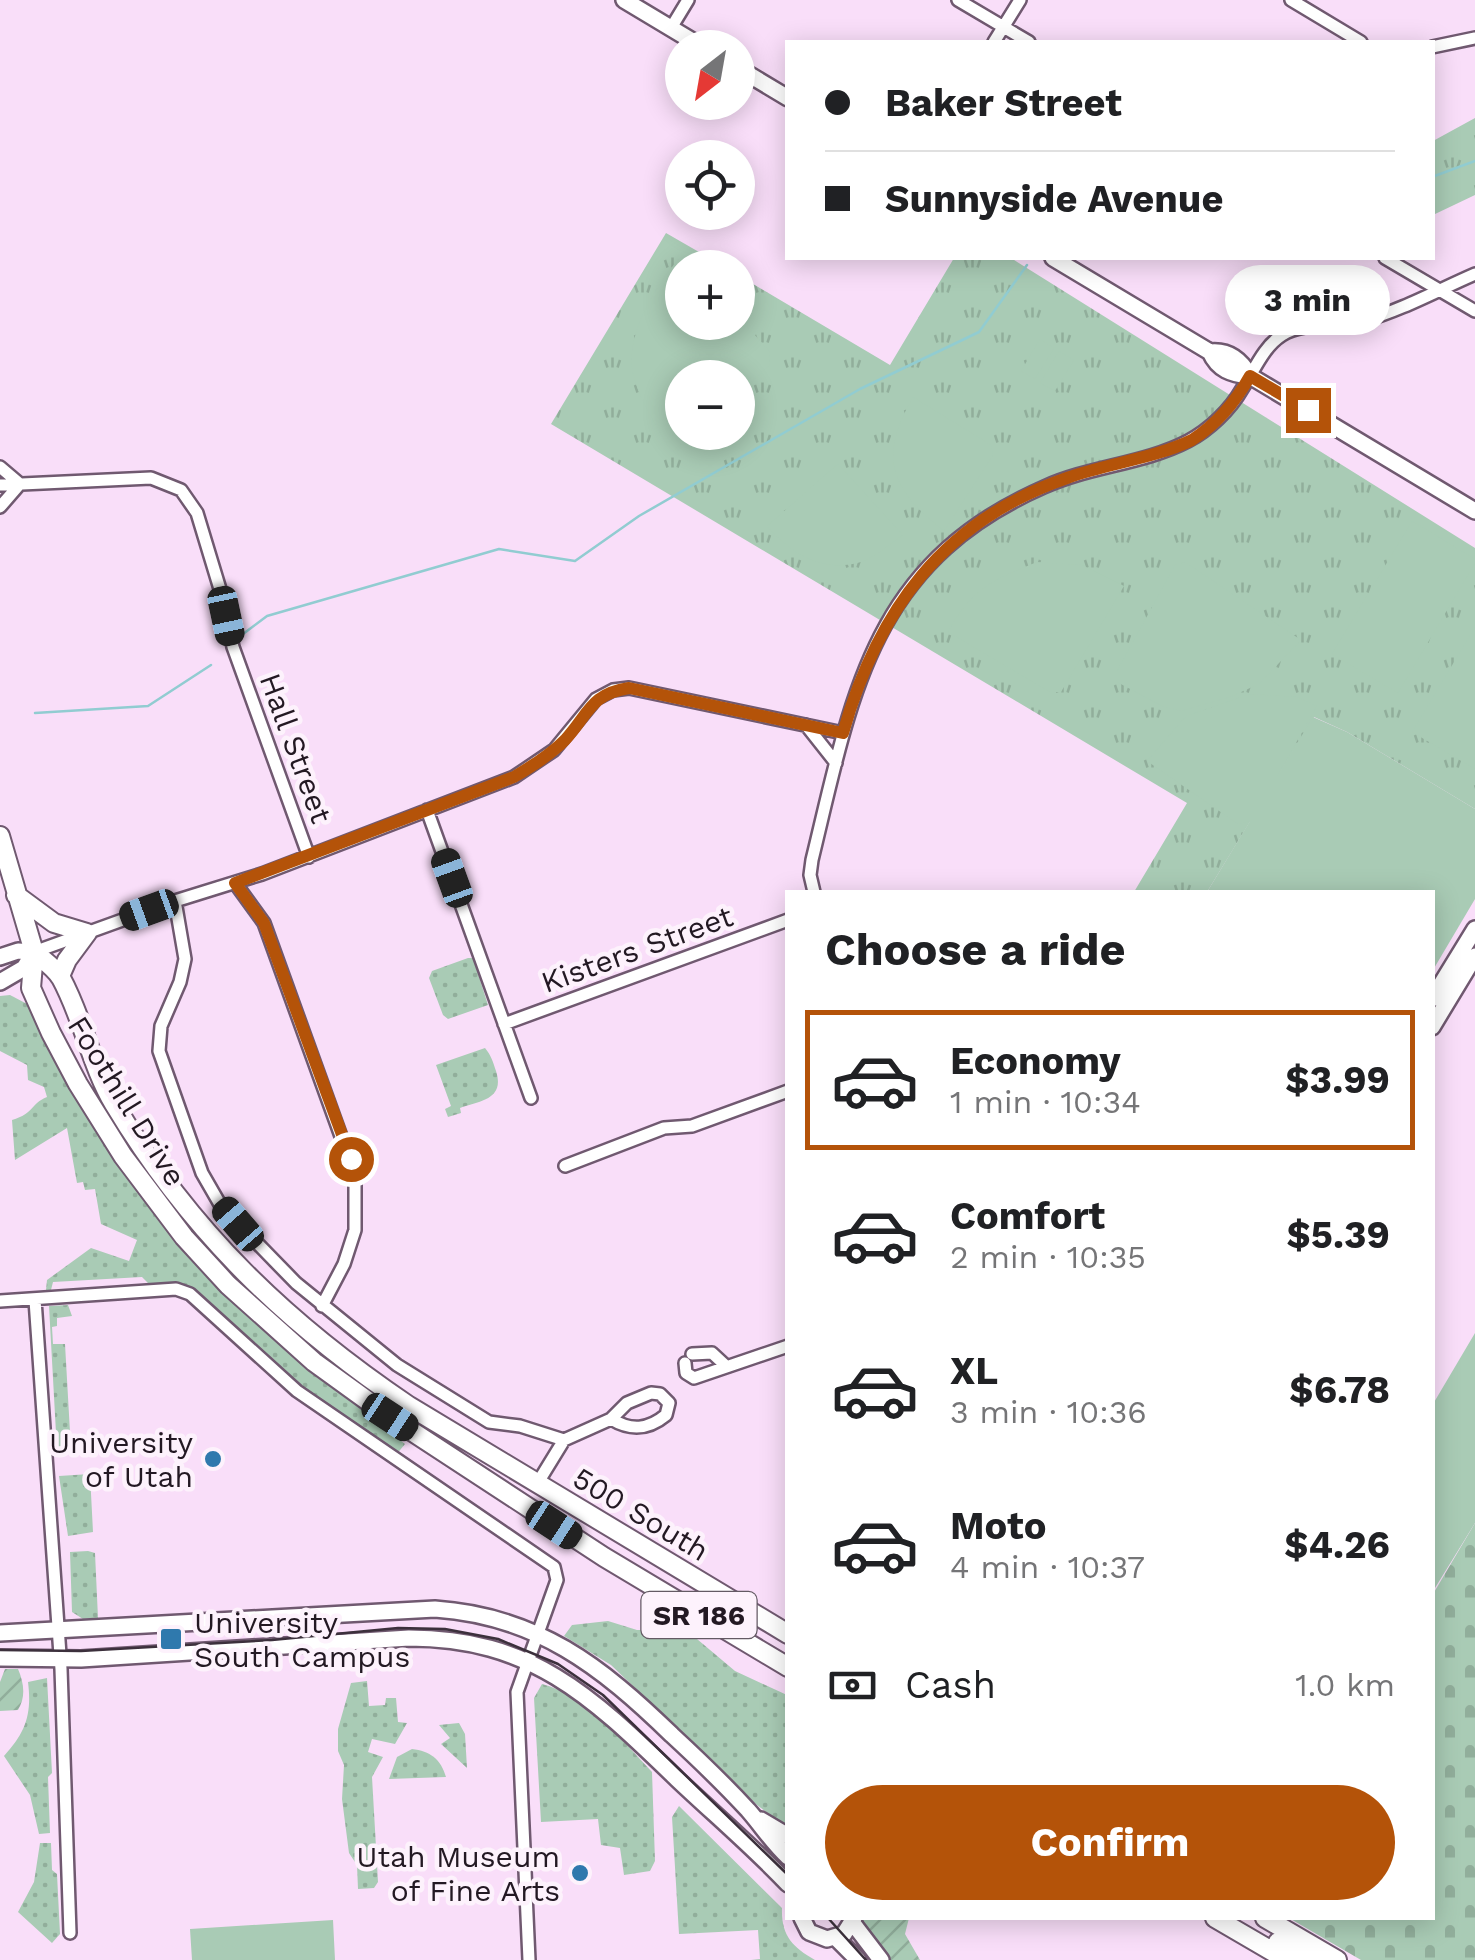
<!DOCTYPE html>
<meta charset="utf-8">
<style>
body{margin:0;font-family:"Work Sans",sans-serif;background:#f2f2f2;color:#202124;height:100vh;display:flex;flex-direction:column;font-size:38px;white-space:nowrap}
*{box-sizing:border-box;margin:0}
p{font-size:32px;color:#757577}
.icon{flex:none;width:55px;height:55px;fill:none;stroke:currentColor;stroke-width:2;stroke-linecap:round;stroke-linejoin:round}
.map{position:relative;flex:1;overflow:hidden}
.drawer{position:absolute;left:785px;top:890px;width:650px;height:1030px;display:flex;flex-direction:column;background:#fff;border-radius:0px;box-shadow:0 5px 25px #0003}
.drawer>*{flex:none}
.top-card{position:absolute;left:785px;top:40px;width:650px;height:220px;border-radius:0px;box-shadow:0 5px 25px #0003;display:grid;align-content:center;height:220px;padding:0 40px;background:#fff}
.needle{width:65px;rotate:211deg}
.buttons{position:absolute;left:665px;top:30px;display:grid;gap:20px}
.buttons a{display:grid;place-items:center;width:90px;height:90px;border-radius:50%;background:#fff;box-shadow:0 5px 25px #0003;font-size:50px}
.end{position:absolute;width:45px;height:45px;margin:-22px;border:12px solid #b45309;background:#fff;box-shadow:0 0 0 5px #fff}
.from{border-radius:50%}
.bubble{position:absolute;height:70px;border-radius:35px;background:#fff;box-shadow:0 5px 25px #0003;font-size:32px;font-weight:700;line-height:70px;text-align:center}
.car{position:absolute;width:30px;height:60px;margin:-30px -15px;border-radius:12px;box-shadow:0 0 8px 2px #0007;background:linear-gradient(#222 24%,#8ab4d8 0 40%,#222 0 76%,#8ab4d8 0 86%,#222 0)}
.top-card b{display:flex;align-items:center;gap:35px;height:95px;font-size:38px}
.top-card b+b{border-top:2px solid #e0e0e0}
.top-card i{width:25px;height:25px;background:#202124}
ul{padding:0;list-style:none}
li{display:flex;align-items:center;gap:30px;height:140px;margin:0 20px 15px;padding:0 20px;border:5px solid transparent;border-radius:0px}
li div{flex:1}
li b{display:block;font-size:38px}
li em{font-style:normal;font-weight:700}
li.selected{border-color:#b45309}
li>.icon{width:90px;height:90px;stroke-width:1.5}
h2{padding:0 40px;font-size:45px;line-height:120px}
.pay{display:flex;align-items:center;gap:25px;height:110px;padding:0 40px;font-size:38px}
.pay p{margin-inline-start:auto}
.button{display:flex;gap:20px;margin-top:auto;padding:20px 40px}
.button a{flex:1;height:115px;border-radius:60px;background:#b45309;color:#fff;font-size:40px;font-weight:700;line-height:115px;text-align:center}
.map>svg:first-child{display:block}
.grass{fill:url(#grass-dots)}
.cemetery{fill:url(#cemetery-stones)}
.park{fill:url(#park-tufts);fill-rule:evenodd}
.garden{fill:url(#garden-furrows)}
.pitch{fill:#a9cbb5}
.lines{fill:none;stroke-linecap:round;stroke-linejoin:round}
.stream{stroke:#91ccd1;stroke-width:2.5}
.street-casing{stroke:#705970;stroke-width:16}
.secondary-casing{stroke:#705970;stroke-width:20}
.primary-casing{stroke:#705970;stroke-width:22}
.street{stroke:#fff;stroke-width:11}
.secondary{stroke:#fff;stroke-width:15}
.primary{stroke:#fff;stroke-width:18}
.tram{stroke:#3c303c;stroke-width:2.5}
.route{stroke:#b45309;stroke-width:12}
.poi-dot{fill:#2f79ad;stroke:#fdf2fc;stroke-width:4}
.labels{text-anchor:middle;dominant-baseline:central;stroke-width:9;stroke-linejoin:round;paint-order:stroke}
.shield{fill:#fdf2fc;stroke:#645a64;stroke-width:2.5}
.shield-label{font-size:28px;font-weight:bold;fill:#231923}
.street-label{font-size:30px;fill:#231923;stroke:#fdf2fc}
.poi-label{font-size:30px;fill:#231923;stroke:#fdf2fc;text-anchor:end}
</style>
<div class="map">
<svg width="1475" height="1960" viewBox="0 0 1475 1960">
<defs>
<pattern id="grass-dots" width="8" height="8" patternUnits="userSpaceOnUse" patternTransform="scale(2.5)"><rect width="8" height="8" fill="#a9cbb5"/><path d="M2 2h.1M6 6h.1" fill="none" stroke="#91ae9b" stroke-width="1.8" stroke-linecap="round"/></pattern>
<pattern id="cemetery-stones" width="16" height="16" patternUnits="userSpaceOnUse" patternTransform="scale(2.5)"><rect width="16" height="16" fill="#a9cbb5"/><path d="M2 7V4a2 2 0 0 1 4 0v3zM10 15v-3a2 2 0 0 1 4 0v3z" fill="#91ae9b"/></pattern>
<pattern id="park-tufts" width="24" height="20" patternUnits="userSpaceOnUse" patternTransform="scale(2.5)"><rect width="24" height="20" fill="#a9cbb5"/><path d="M3 7l-1-3M5 7V3M7 7l1-3M15 17l-1-3M17 17v-4M19 17l1-3" fill="none" stroke="#91ae9b"/></pattern>
<pattern id="garden-furrows" width="10" height="10" patternUnits="userSpaceOnUse" patternTransform="scale(2.5)"><rect width="10" height="10" fill="#a9cbb5"/><path d="M-1 1l2-2M0 10L10 0M9 11l2-2" fill="none" stroke="#91ae9b"/></pattern>
</defs>
<rect width="100%" height="100%" fill="#f9def9"/>
<!-- grass -->
<path class="grass" d="M 468,958 L 473,958 L 488,1005 L 448,1019 L 443,1015 L 429,978 L 432,971 Z
M 10,995 L 29,1005 L 49,1052 L 116,1163 L 176,1239 L 272,1338 L 405,1444 L 396,1455 L 313,1397 L 185,1285 L 149,1284 L 142,1277 L 53,1282 L 51,1290 L 46,1290 L 47,1280 L 91,1248 L 129,1261 L 137,1240 L 101,1224 L 95,1189 L 85,1190 L 83,1182 L 77,1183 L 67,1128 L 15,1160 L 12,1120 C 35,1113 30,1104 47,1097 L 44,1087 L 28,1080 L 27,1065 L 0,1051 L 0,996 Z
M 485,1048 C 491,1055 493,1062 496,1071 C 505,1099 481,1101 460,1108 L 461,1113 L 448,1117 L 445,1109 L 451,1106 L 436,1065 Z
M 68,1305 L 72,1316 L 57,1318 L 57,1326 L 52,1327 L 53,1344 L 65,1344 L 71,1450 L 57,1451 L 49,1306 Z
M 90,1474 L 93,1532 L 68,1536 L 59,1476 Z
M 88,1551 L 95,1553 L 98,1618 L 83,1619 L 72,1612 L 70,1552 Z
M 608,1621 L 637,1630 L 679,1630 L 697,1639 L 735,1671 L 787,1695 L 787,1828 L 757,1805 L 611,1665 L 564,1636 L 572,1625 Z
M 47,1678 L 52,1773 L 48,1777 L 50,1833 L 39,1834 L 30,1795 L 4,1756 C 26,1732 32,1714 28,1682 Z
M 367,1681 L 369,1706 L 385,1705 L 386,1698 L 396,1698 L 398,1722 L 407,1723 L 395,1744 L 372,1739 L 368,1752 L 383,1757 L 372,1777 L 378,1882 L 374,1888 L 358,1889 L 357,1865 L 349,1853 L 342,1799 L 344,1765 L 338,1751 L 338,1729 L 351,1683 Z
M 542,1684 C 586,1695 622,1740 652,1772 L 655,1861 L 650,1871 L 624,1875 L 620,1848 L 601,1845 L 598,1819 L 541,1822 L 534,1698 Z
M 459,1723 L 465,1734 L 467,1768 L 441,1744 L 450,1738 L 439,1725 Z
M 412,1749 C 430,1751 441,1759 446,1777 L 389,1779 L 397,1757 Z
M 679,1806 L 782,1908 C 781,1935 792,1947 815,1960 L 751,1960 L 760,1959 L 758,1930 L 679,1934 L 672,1817 Z
M 40,1843 L 51,1843 L 52,1870 L 57,1874 L 60,1934 L 52,1943 L 18,1912 L 34,1882 Z"/>
<!-- cemetery -->
<path class="cemetery" d="M 1475,1523 L 1475,1960 L 1361,1960 L 1289,1918 L 1432,1918 L 1433,1594 Z"/>
<!-- park -->
<path class="park" d="M 1475,118 L 1475,195 L 1433,215 L 1433,141 Z
M 666,233 L 725,267 L 682,268 L 682,322 L 738,322 L 738,275 L 890,365 L 954,258 L 1011,258 L 1475,548 L 1475,809 L 1347,732 L 1314,717 L 1207,892 L 1134,892 L 1187,803 L 551,424 ZM 682,378 L 738,378 L 738,432 L 682,432 Z"/>
<!-- garden -->
<path class="garden" d="M 5,1669 L 18,1669 C 24,1683 26,1697 18,1710 L 0,1711 L 0,1682 Z
M 859,1918 L 909,1918 L 905,1934 L 920,1960 L 889,1960 Z"/>
<!-- pitch -->
<path class="pitch" d="M 682,255 L 693,267 L 682,268 L 682,322 L 738,322 L 738,316 L 769,351 L 770,365 L 738,394 L 738,378 L 682,378 L 682,432 L 694,433 L 672,452 C 659,431 634,391 632,367 C 628,329 658,282 682,255 Z
M 1040,339 L 1054,348 L 1035,379 L 1021,371 Z
M 1059,351 L 1074,360 L 1055,391 L 1040,383 Z
M 913,397 L 991,445 L 993,455 L 944,531 C 892,490 877,459 913,397 Z
M 838,464 L 903,535 C 890,544 875,557 861,562 C 823,573 791,554 767,526 Z
M 1412,521 L 1475,559 L 1475,563 L 1398,693 L 1332,654 Z
M 1037,562 L 1082,565 L 1124,586 L 1061,692 L 1050,692 L 948,632 C 972,588 993,580 1037,562 Z
M 1185,562 L 1301,640 L 1259,684 L 1230,697 L 1181,711 L 1162,706 L 1117,682 L 1117,671 L 1175,565 Z
M 1475,627 L 1475,769 L 1412,732 Z
M 1250,694 L 1297,697 L 1317,706 L 1276,778 L 1313,717 L 1347,732 L 1475,809 L 1475,899 L 1433,970 L 1432,892 L 1207,892 L 1250,821 L 1238,824 L 1147,761 L 1186,716 Z
M 1475,1333 L 1475,1523 L 1435,1588 L 1432,1586 L 1433,1404 Z
M 333,1920 L 335,1960 L 192,1960 L 190,1929 Z"/>
<g class="lines">
<!-- stream -->
<path class="stream" d="M 1432,177 L 1475,161
M 243,634 L 267,616 L 499,549 L 575,561 L 639,516 L 860,389 L 979,332 L 1027,265
M 35,713 L 148,706 L 211,665"/>
<defs>
<path id="street" d="M 958,0 L 1029,42
M 1291,0 L 1361,42
M 671,28 L 688,0
M 994,42 L 1020,0
M 1432,47 L 1475,38
M 1385,258 L 1475,311
M 0,467 L 20,484
M 0,485 L 151,478 L 181,490 L 197,513 L 223,599 L 233,647 L 309,857
M 0,507 L 20,484
M 806,725 L 836,763
M 427,810 L 531,1098
M 235,883 L 264,923 L 355,1175 L 355,1230 L 344,1264 L 322,1306
M 814,892 L 810,875 L 812,860 C 852,696 870,563 1044,487 C 1090,466 1144,464 1188,441 C 1209,430 1230,410 1242,389 C 1254,371 1263,347 1282,335 C 1304,321 1338,328 1363,321 C 1402,310 1438,290 1475,274
M 175,901 L 185,959 L 180,982 L 161,1026 L 159,1051 L 202,1173 L 221,1206 L 296,1283 L 397,1365 L 489,1422 L 520,1426 L 564,1440
M 34,952 L 175,901 L 262,874 L 514,777 L 554,750 L 596,699 L 613,690 L 629,688 L 843,733
M 504,1024 L 788,920
M 565,1166 L 664,1128 L 692,1126 L 788,1091
M 35,1300 L 61,1669 L 70,1933
M 0,1301 L 176,1289 L 190,1294 L 297,1391 L 554,1567 L 557,1580 L 517,1692 L 529,1960
M 692,1354 L 712,1353 L 726,1366
M 685,1363 L 686,1373 L 694,1378 L 788,1346
M 537,1484 L 564,1440 L 611,1419 L 627,1403 L 651,1393 L 660,1394 L 669,1403 L 666,1415 C 648,1430 631,1431 611,1419"/>
<path id="secondary" d="M 624,0 L 704,48
M 738,68 L 788,98
M 1053,258 L 1210,352 C 1218,370 1231,374 1250,376 L 1475,511
M 1210,352 C 1229,350 1241,360 1250,376
M 0,957 L 18,951 L 34,952
M 0,982 L 24,968 L 33,953
M 1432,999 L 1475,929
M 1432,1027 L 1475,956
M 0,1633 L 435,1609 C 537,1616 601,1666 672,1735 C 698,1759 724,1784 748,1810 C 762,1826 772,1842 788,1857
M 0,1658 L 81,1659 L 409,1638 C 533,1638 593,1698 677,1779 C 714,1814 753,1847 788,1884
M 761,1820 L 788,1836
M 802,1918 L 809,1932 L 827,1939 L 844,1934 L 854,1918
M 852,1922 L 881,1960
M 836,1938 L 858,1960"/>
<path id="primary" d="M 0,836 L 34,952 L 31,988 L 51,1033 L 78,1084 L 123,1156 L 184,1237 L 228,1285 L 314,1362 L 390,1417 L 604,1557 L 788,1667
M 16,895 L 54,923 L 87,933 L 67,960 L 60,976
M 34,952 C 43,960 55,968 61,978 C 83,1018 91,1065 114,1104 C 191,1232 286,1323 409,1406 L 788,1634
M 1215,1918 L 1287,1960
M 1265,1918 L 1337,1960
M 1278,1942 L 1304,1957 L 1318,1960"/>
</defs>
<!-- street casing -->
<use href="#street" class="street-casing"/>
<!-- secondary casing -->
<use href="#secondary" class="secondary-casing"/>
<!-- primary casing -->
<use href="#primary" class="primary-casing"/>
<!-- street -->
<use href="#street" class="street"/>
<!-- secondary -->
<use href="#secondary" class="secondary"/>
<!-- primary -->
<use href="#primary" class="primary"/>
<!-- tram -->
<path class="tram" d="M 0,1650 L 81,1651 L 272,1640 L 398,1628 L 445,1629 L 498,1639 L 558,1664 L 603,1695 L 788,1875
M 828,1918 L 866,1960"/>
</g>
<g class="lines">
<!-- route -->
<path class="route" d="M 351,1159 L 264,923 L 235,883 L 514,777 C 532,766 550,755 565,740 C 589,714 590,694 629,688 L 843,733 C 878,610 943,521 1067,478 C 1108,463 1153,459 1192,440 C 1217,424 1236,401 1250,376 L 1308,410"/>
</g>
<!-- markers -->
<g class="poi-dot">
<circle cx="213" cy="1459" r="10"/>
<rect x="159" y="1627" width="24" height="24" rx="5"/>
<circle cx="580" cy="1873" r="10"/>
</g>
<g class="labels">
<!-- shield labels -->
<rect class="shield" x="641.5" y="1592" width="115" height="46" rx="8"/>
<g class="shield-label">
<text x="699" y="1615">SR 186</text>
</g>
<!-- street labels -->
<g class="street-label">
<text transform="translate(296 748) rotate(70)">Hall Street</text>
<text transform="translate(637 949) rotate(-20)">Kisters Street</text>
<text transform="translate(127 1101) rotate(58)">Foothill Drive</text>
<text transform="translate(641 1514) rotate(31)">500 South</text>
</g>
<!-- poi labels -->
<g class="poi-label">
<text x="193" y="1442">University<tspan x="193" dy="34">of Utah</tspan></text>
<text x="194" y="1622" text-anchor="start">University<tspan x="194" dy="34">South Campus</tspan></text>
<text x="560" y="1856">Utah Museum<tspan x="560" dy="34">of Fine Arts</tspan></text>
</g>
</g>
</svg>
<div class="buttons">
<a><svg class="needle" viewBox="-14 -14 28 28"><path d="M0-13l5 13h-10z" fill="#e53935"/><path d="M0 13l5-13h-10z" fill="#757577"/></svg></a>
<a><svg class="icon" aria-label="locate" viewBox="0 0 24 24"><circle cx="12" cy="12" r="6"/><path d="M12 2v4M12 18v4M2 12h4M18 12h4"/></svg></a>
<a>+</a>
<a>−</a>
</div>
<i class="end from" style="left:351px;top:1159px"></i>
<i class="end" style="left:1308px;top:410px"></i>
<div class="bubble" style="left:1225px;top:265px;width:165px">3 min</div>
<i class="car" style="left:226px;top:616px;rotate:168deg"></i>
<i class="car" style="left:452px;top:878px;rotate:340deg"></i>
<i class="car" style="left:149px;top:910px;rotate:250deg"></i>
<i class="car" style="left:238px;top:1224px;rotate:319deg"></i>
<i class="car" style="left:390px;top:1417px;rotate:123deg"></i>
<i class="car" style="left:554px;top:1525px;rotate:123deg"></i>
<div class="top-card">
<b><i class="from"></i>Baker Street</b>
<b><i></i>Sunnyside Avenue</b>
</div>
<section class="drawer">
<h2>Choose a ride</h2>
<ul>
<li class="selected"><svg class="icon" aria-label="car" viewBox="0 0 24 24"><path d="M5 17H2v-5l4-1 3-4h7l3 4 3 1v5h-3M9 17h6M6 11h13"/><circle cx="7" cy="17" r="2"/><circle cx="17" cy="17" r="2"/></svg><div><b>Economy</b><p>1 min · 10:34</p></div><em>$3.99</em></li>
<li><svg class="icon" aria-label="car" viewBox="0 0 24 24"><path d="M5 17H2v-5l4-1 3-4h7l3 4 3 1v5h-3M9 17h6M6 11h13"/><circle cx="7" cy="17" r="2"/><circle cx="17" cy="17" r="2"/></svg><div><b>Comfort</b><p>2 min · 10:35</p></div><em>$5.39</em></li>
<li><svg class="icon" aria-label="car" viewBox="0 0 24 24"><path d="M5 17H2v-5l4-1 3-4h7l3 4 3 1v5h-3M9 17h6M6 11h13"/><circle cx="7" cy="17" r="2"/><circle cx="17" cy="17" r="2"/></svg><div><b>XL</b><p>3 min · 10:36</p></div><em>$6.78</em></li>
<li><svg class="icon" aria-label="car" viewBox="0 0 24 24"><path d="M5 17H2v-5l4-1 3-4h7l3 4 3 1v5h-3M9 17h6M6 11h13"/><circle cx="7" cy="17" r="2"/><circle cx="17" cy="17" r="2"/></svg><div><b>Moto</b><p>4 min · 10:37</p></div><em>$4.26</em></li>
</ul>
<div class="pay"><svg class="icon" aria-label="cash" viewBox="0 0 24 24"><path d="M3 7h18v10H3z"/><circle cx="12" cy="12" r="2"/></svg>Cash<p>1.0 km</p></div>
<div class="button"><a>Confirm</a></div>
</section>
</div>
